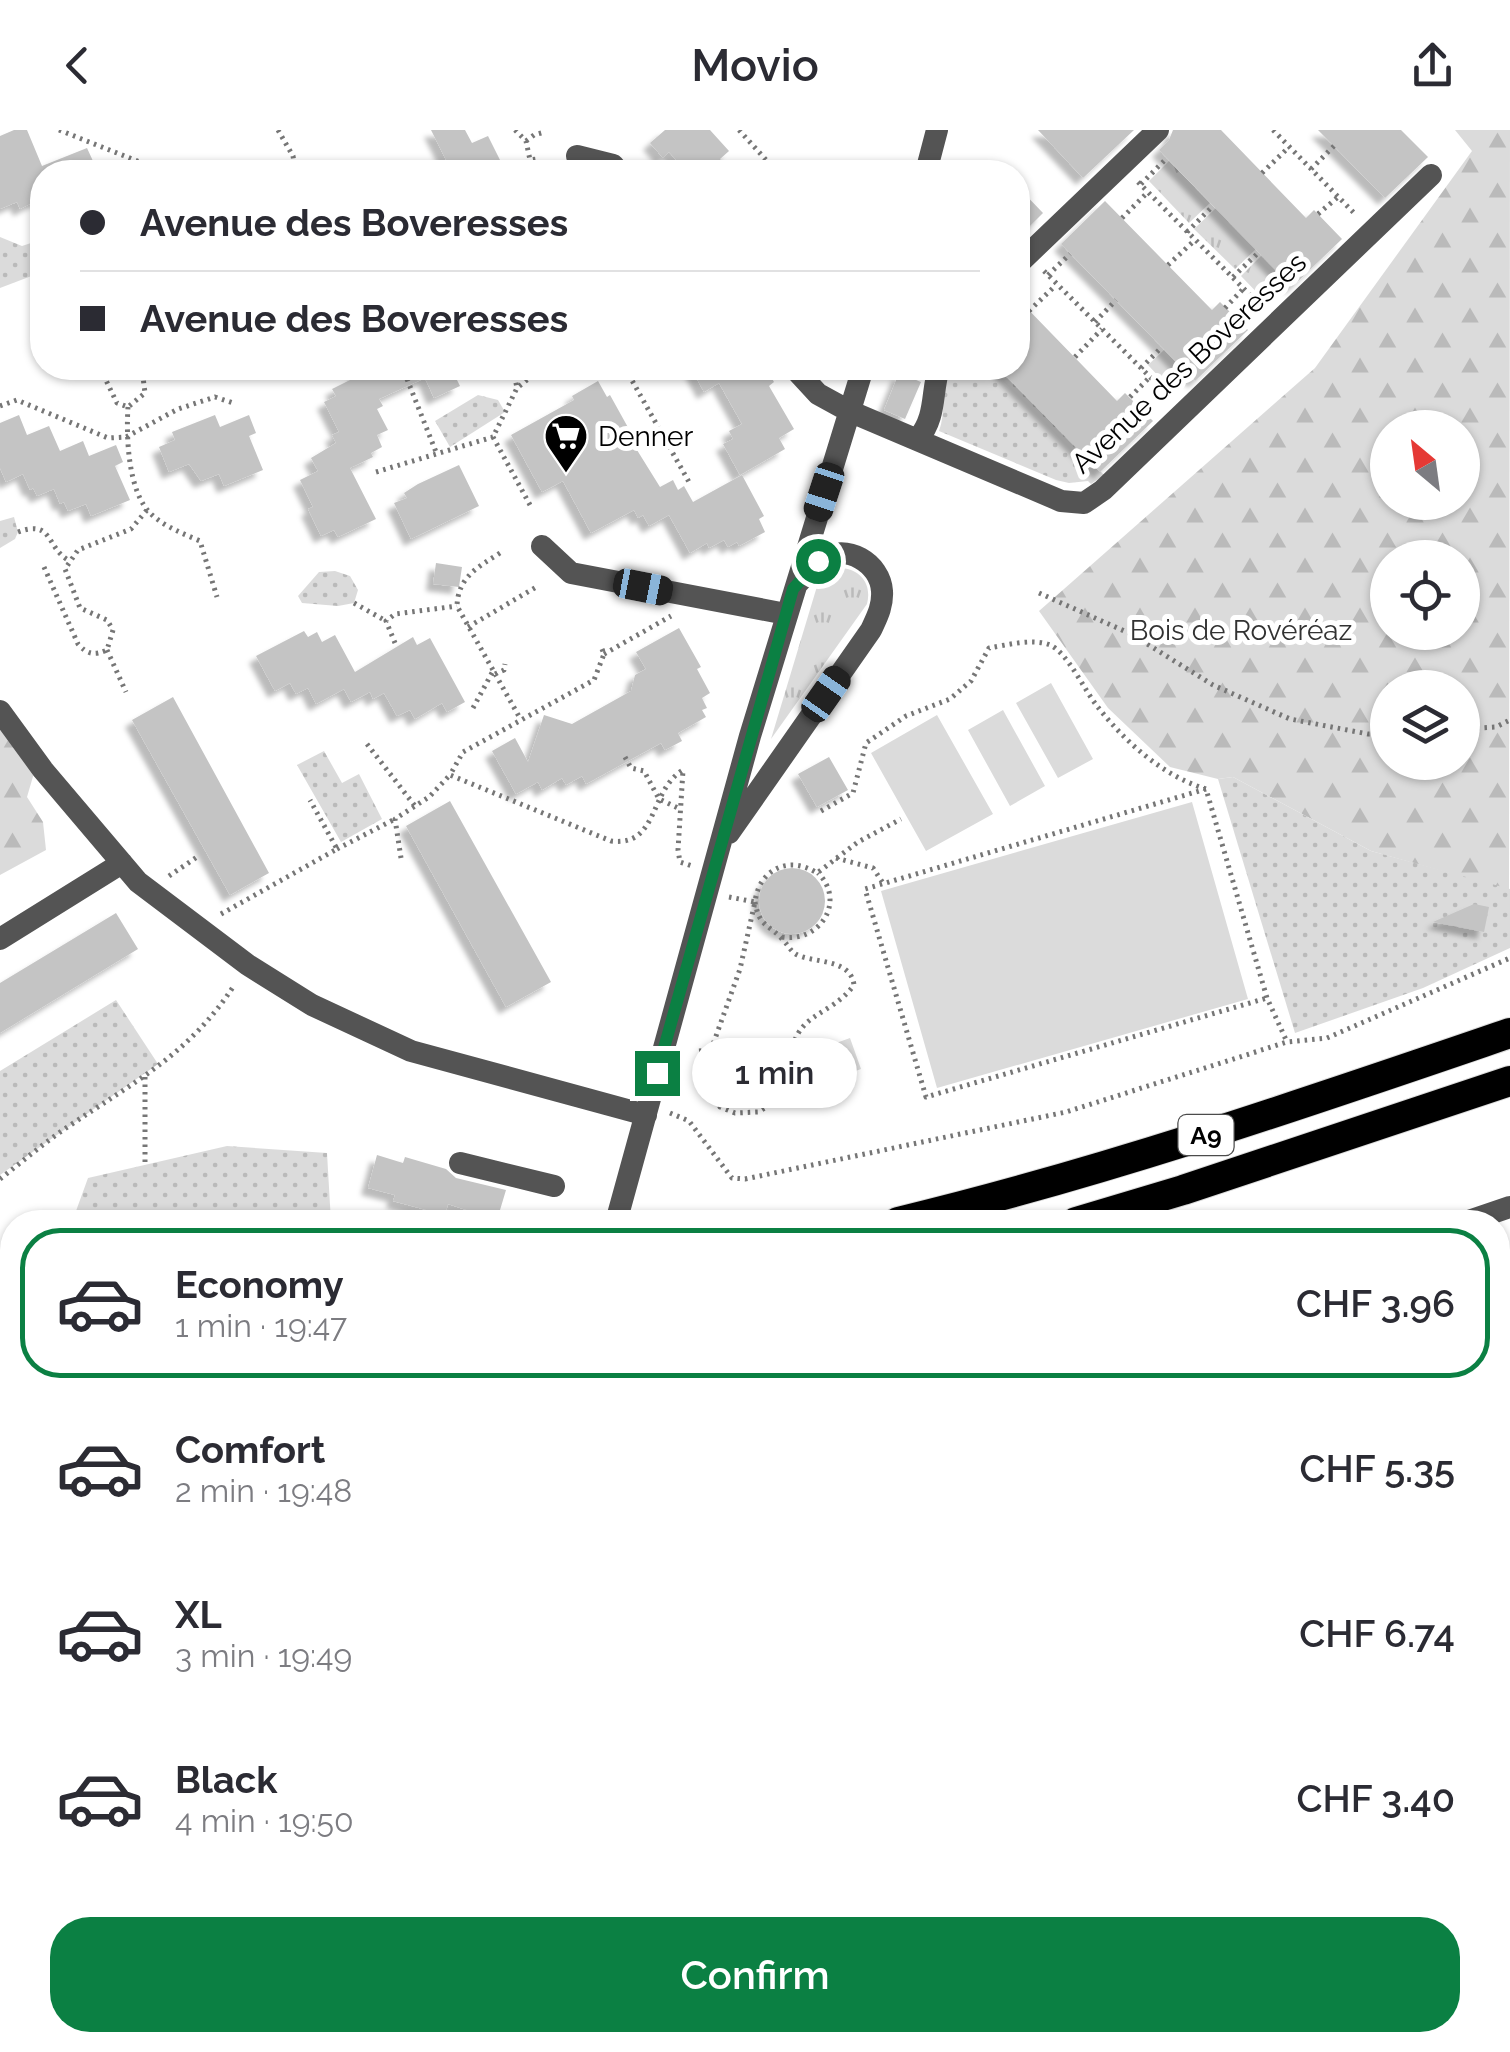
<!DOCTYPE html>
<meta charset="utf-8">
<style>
body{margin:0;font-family:Raleway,sans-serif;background:#f2f2f3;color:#2b2b33;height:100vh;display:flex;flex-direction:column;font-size:38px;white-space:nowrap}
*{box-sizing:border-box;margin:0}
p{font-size:32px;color:#7c7c81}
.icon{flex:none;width:55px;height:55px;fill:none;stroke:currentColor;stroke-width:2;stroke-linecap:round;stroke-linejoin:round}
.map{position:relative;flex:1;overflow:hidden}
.details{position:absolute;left:0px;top:1080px;width:1510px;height:842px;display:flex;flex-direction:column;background:#fff;border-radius:40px 40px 0 0;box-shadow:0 2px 8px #0004}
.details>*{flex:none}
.top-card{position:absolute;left:30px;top:30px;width:1000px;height:220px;border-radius:40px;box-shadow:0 2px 8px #0004;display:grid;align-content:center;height:220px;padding:0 50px;background:#fff}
.needle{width:65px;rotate:331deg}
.controls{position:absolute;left:1370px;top:280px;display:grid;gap:20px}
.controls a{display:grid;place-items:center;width:110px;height:110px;border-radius:50%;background:#fff;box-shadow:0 2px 8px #0004;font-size:50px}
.end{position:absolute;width:45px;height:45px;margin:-22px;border:12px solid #0b8043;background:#fff;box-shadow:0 0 0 5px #fff}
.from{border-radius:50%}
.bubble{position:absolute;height:70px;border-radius:35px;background:#fff;box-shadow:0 2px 8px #0004;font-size:32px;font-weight:600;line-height:70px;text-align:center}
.car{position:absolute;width:30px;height:60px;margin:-30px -15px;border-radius:12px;box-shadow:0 0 8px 2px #0007;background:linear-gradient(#222 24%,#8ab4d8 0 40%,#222 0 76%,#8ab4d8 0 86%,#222 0)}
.top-card b{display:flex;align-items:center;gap:35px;height:95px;font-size:38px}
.top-card b+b{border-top:2px solid #e1e1e2}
.top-card i{width:25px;height:25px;background:#2b2b33}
ul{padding:18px 0 0;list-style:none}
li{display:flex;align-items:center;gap:30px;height:150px;margin:0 20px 15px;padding:0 30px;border:5px solid transparent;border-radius:40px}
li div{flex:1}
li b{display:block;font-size:38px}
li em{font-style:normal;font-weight:600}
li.current{border-color:#0b8043}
li>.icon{width:90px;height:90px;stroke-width:1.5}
.primary-button{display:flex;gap:20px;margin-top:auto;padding:20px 50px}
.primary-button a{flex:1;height:115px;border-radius:40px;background:#0b8043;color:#fff;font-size:40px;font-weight:600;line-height:115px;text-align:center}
header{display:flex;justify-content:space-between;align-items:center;height:130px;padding:0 50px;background:#fff;font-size:45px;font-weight:600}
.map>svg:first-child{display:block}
.grass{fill:url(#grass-tufts)}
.forest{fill:url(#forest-firs);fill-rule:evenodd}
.park{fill:url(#park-dots)}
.pitch{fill:#dbdbdb}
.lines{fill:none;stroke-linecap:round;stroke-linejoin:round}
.stream{stroke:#a2a2a2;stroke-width:8}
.building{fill:#c4c4c4;filter:url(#shadow)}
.highway-casing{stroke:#dbdbdb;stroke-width:32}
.path{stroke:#767676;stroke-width:5;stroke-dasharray:2.5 5;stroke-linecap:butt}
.minor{stroke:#545454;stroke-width:22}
.highway{stroke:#000;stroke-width:30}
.route{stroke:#0b8043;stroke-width:12}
.labels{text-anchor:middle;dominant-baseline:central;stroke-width:10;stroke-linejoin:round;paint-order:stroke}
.shield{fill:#fff;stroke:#4c4c4c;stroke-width:2.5}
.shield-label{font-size:25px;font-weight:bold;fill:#000}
.street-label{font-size:28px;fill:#000;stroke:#fff}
.poi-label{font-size:28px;fill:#000;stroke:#fff;text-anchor:start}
.park-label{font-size:28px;fill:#323232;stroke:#fff}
</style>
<header><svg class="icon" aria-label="back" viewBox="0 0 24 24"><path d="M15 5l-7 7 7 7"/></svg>Movio<svg class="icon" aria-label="share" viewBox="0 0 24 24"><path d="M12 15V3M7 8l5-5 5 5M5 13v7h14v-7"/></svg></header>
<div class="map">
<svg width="1510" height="1922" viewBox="0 0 1510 1922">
<defs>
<pattern id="grass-tufts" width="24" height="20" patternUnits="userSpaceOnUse" patternTransform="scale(2.5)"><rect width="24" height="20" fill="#dbdbdb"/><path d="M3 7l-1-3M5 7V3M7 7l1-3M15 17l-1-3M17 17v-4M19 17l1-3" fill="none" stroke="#bababa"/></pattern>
<pattern id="forest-firs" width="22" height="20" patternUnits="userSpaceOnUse" patternTransform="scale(2.5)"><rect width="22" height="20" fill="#dbdbdb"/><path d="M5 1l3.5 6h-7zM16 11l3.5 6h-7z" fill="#bababa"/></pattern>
<pattern id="park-dots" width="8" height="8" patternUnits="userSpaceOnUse" patternTransform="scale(2.5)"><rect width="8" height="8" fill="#dbdbdb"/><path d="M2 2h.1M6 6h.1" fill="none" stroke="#bababa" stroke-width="1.8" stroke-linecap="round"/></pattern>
<filter id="shadow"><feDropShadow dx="-7" dy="7" stdDeviation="2.5" flood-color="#0004"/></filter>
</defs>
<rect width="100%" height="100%" fill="#fff"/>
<!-- grass -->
<path class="grass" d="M 1169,31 L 1210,73 L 1189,93 L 1149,51 Z
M 1216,78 L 1256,119 L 1235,139 L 1194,99 Z
M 1262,125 L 1288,153 L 1267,173 L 1241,146 Z
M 1164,220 L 1191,247 L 1174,263 L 1148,235 Z
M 842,438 C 861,440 872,454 867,474 L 771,609 L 818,453 L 823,447 Z
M 12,1308 L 12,1369 L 0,1362 L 0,1309 Z"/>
<!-- forest -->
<path class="forest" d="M 1455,0 L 1510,0 L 1509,760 L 1371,721 L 1233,647 L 1218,649 L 1170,637 L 1108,578 L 1039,481 L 1315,238 L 1472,21 ZM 1388,298 L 1462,298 L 1462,372 L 1388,372 ZM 1388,428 L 1462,428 L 1462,502 L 1388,502 ZM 1388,558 L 1462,558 L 1462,632 L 1388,632 Z
M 0,584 L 39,626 L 27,667 L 43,692 L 46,720 L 0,745 Z
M 1510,1328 L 1510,1887 L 1498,1893 L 1498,1331 Z
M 715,1910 L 1467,1910 L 1445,1922 L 704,1922 Z"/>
<!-- park -->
<path class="park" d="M 0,107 L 22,116 L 34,112 L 42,116 L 42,142 L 0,158 Z
M 946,238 L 998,238 L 1104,345 L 1091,354 L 1088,351 L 1069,353 L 1056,350 L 939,301 C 947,280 939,258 946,238 Z
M 478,265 L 498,270 L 505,282 L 450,317 L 435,291 Z
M 14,387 L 18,402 L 15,409 L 0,418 L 0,391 Z
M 319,442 L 335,441 L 350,446 L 358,460 L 354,473 L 338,476 L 302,473 L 298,466 Z
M 324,621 L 342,653 L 359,644 L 382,689 L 341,712 L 297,635 Z
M 1233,647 L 1371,721 L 1510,759 L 1510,818 L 1423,858 L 1295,903 L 1218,649 Z
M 116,870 L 158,934 L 0,1045 L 0,941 Z
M 227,1016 L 327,1023 L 331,1092 L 79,1092 L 76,1081 L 88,1048 Z"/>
<!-- pitch -->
<path class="pitch" d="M 1051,553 L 1093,629 L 1058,648 L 1016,573 Z
M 1003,580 L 1045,656 L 1010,676 L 968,600 Z
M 937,585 L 993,684 L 926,721 L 871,623 Z
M 1192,672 L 1248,869 L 937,958 L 881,761 Z
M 850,908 L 861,939 L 826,952 L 814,921 Z
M 0,1543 L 12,1550 L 12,1568 L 0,1589 Z"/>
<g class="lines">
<!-- stream -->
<path class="stream" d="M 796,1922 L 804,1910"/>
</g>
<!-- building -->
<path class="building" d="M 14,0 L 27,0 L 42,36 L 87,18 L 98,42 L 42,42 L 42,68 L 20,79 L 17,72 L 0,79 L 0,6 Z
M 431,0 L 465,0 L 472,13 L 488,6 L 501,32 L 494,36 L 497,42 L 452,42 Z
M 665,0 L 710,0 L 729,21 L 720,29 L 732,42 L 687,42 L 669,22 L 663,28 L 650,13 Z
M 1038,0 L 1134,0 L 1083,48 Z
M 1173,0 L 1221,0 L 1306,88 L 1314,80 L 1342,109 L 1292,157 L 1159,20 L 1169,10 Z
M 1318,0 L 1401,0 L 1428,27 L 1385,68 Z
M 1018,57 L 1043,83 L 1018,108 Z
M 1105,71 L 1212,180 L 1220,172 L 1248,200 L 1195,251 L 1061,114 Z
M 1018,169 L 1117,271 L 1125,263 L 1153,291 L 1100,342 L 998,238 L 1018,238 Z
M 354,238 L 451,238 L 460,256 L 434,268 L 425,248 L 379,269 L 383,276 L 377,279 L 388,300 L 377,305 L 382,317 L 371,323 L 373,327 L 350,338 L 376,389 L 338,407 L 334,400 L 321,406 L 308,379 L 313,377 L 300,350 L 318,341 L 311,328 L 336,313 L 332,305 L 339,302 L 324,272 L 336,266 L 332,259 L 358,246 Z
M 691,238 L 766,238 L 774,252 L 769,256 L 794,299 L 779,308 L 785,319 L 740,345 L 723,314 L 733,309 L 729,301 L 742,294 L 719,253 L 704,262 Z
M 899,243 L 921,252 L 905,289 L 884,280 Z
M 598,251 L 607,267 L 610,265 L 635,310 L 632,312 L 660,357 L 673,350 L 678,360 L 684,356 L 693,372 L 742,345 L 764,386 L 759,389 L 765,402 L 739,416 L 737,412 L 728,417 L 724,410 L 709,418 L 707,413 L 690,423 L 669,385 L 649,396 L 643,385 L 638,388 L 634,380 L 591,403 L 563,351 L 542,362 L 511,305 L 574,270 L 572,266 Z
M 19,285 L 27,305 L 49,296 L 60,321 L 83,311 L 89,326 L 116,315 L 123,332 L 115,336 L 130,370 L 91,386 L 86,374 L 68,381 L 64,372 L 60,374 L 54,359 L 37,366 L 33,358 L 30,360 L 23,344 L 6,352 L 0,338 L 0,293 Z
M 215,285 L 220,297 L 249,285 L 256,303 L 249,306 L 263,340 L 224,356 L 219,344 L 201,351 L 189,334 L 169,342 L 159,317 L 175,310 L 172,302 Z
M 459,335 L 479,376 L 411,409 L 394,373 L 407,368 L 404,363 L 418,354 Z
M 436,433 L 462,437 L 459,457 L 433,454 Z
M 679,498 L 701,537 L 697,539 L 710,563 L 702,568 L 707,578 L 702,580 L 706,587 L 678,603 L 682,611 L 665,620 L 661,613 L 586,654 L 582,646 L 566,655 L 562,648 L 542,660 L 538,652 L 516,664 L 492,621 L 515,608 L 528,632 L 544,585 L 572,594 L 631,561 L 635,545 L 646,539 L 636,522 Z
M 304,501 L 308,507 L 317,502 L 322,512 L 335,505 L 355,542 L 413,507 L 417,515 L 430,508 L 465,572 L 447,582 L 442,573 L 415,589 L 410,580 L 397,586 L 384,563 L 373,569 L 370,562 L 351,572 L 344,559 L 316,574 L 308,558 L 296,564 L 290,553 L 275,561 L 256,526 Z
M 173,567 L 269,743 L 230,765 L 132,590 Z
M 829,627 L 848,660 L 817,677 L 798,644 Z
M 450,671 L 551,852 L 506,877 L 406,696 Z
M759 771a33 33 0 1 1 66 0a33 33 0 1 1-66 0Z
M 1474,774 L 1489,777 L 1484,802 L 1433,792 Z
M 116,783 L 138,819 L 0,903 L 0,853 Z
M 377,1025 L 403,1033 L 405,1027 L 446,1039 L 456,1048 L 506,1060 L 497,1090 L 448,1074 L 445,1085 L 393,1071 L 395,1065 L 368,1058 Z"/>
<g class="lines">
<defs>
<path id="highway" d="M 898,1092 C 1106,1042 1308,972 1510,903
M 1076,1092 L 1183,1060 L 1510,951
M 0,1200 L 12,1200
M 0,1245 L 12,1245"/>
</defs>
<!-- highway casing -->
<use href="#highway" class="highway-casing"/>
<!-- path -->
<path class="path" d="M 59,0 L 165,42
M 278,0 L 293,26 L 295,38
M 515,0 L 526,11 L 530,30
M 739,0 L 777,42
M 1273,0 L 1355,84
M 526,11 L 534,5 L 545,2
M 1311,39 L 1334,16
M 284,42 L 295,38 L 307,42
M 529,42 L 530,30 L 537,29
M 1262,43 L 1289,17
M 1138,52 L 1259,174
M 1141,54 L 1167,28
M 1318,84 L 1338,67
M 1122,88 L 1148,62
M 1187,102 L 1213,76
M 1168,135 L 1195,110
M 1044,141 L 1167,264
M 1048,145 L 1070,124
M 1233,147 L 1259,122
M 1225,178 L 1244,158
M 1029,181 L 1056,155
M 1095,192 L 1116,170
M 1075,227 L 1102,199
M 100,238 L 117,273 L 128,277 L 145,263 L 143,247 L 134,238
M 513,238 L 517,258
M 625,238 L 689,352
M 1141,238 L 1162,217
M 407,249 L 436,322
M 1130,267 L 1150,247
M 0,276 L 17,270 L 108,308 L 126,307 L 178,279 L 215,267 L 236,274
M 128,277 C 126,307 128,362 151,384 C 165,397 182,403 200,411 L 217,467
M 376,342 L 493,307
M 530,375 L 493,307 L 517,258 L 538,241 L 580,238
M 18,402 C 53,389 46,417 68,430
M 500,423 C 478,437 458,447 457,476 L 521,590
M 44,437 L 78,514 C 87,524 94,526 107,520 L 113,500 L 107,490 L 80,478 L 65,439 L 78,420 L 131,399 L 147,380
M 1039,463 L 1131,504 L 1213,555 L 1290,589 L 1368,604 L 1388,603
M 354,473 L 386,491
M 468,497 L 538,456
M 395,513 L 386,491 L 395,484 L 457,476
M 602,519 L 604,524 L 594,550 L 463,622 L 450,645 L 611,711 C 659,717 649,660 683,640 L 678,720 L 680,732 L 692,736
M 107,520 L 126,562
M 604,524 L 671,486
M 495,544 L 504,540 L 505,534
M 473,578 L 493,541
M 1462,599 L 1496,597 L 1510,590
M 367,614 L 415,676
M 625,627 L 631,638 L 644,641 L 659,669 L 680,679
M 1206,659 L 865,759 L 926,967 L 1267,868
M 821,681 L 853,663 L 866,613 L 906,586 L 950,569 L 971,551 L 989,518 C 1007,515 1033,508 1050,515 C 1067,522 1085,561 1097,576 C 1125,612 1163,646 1206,659 L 1267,868 L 1287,912
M 337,719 L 395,689
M 401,728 L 395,689 L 429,667 L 450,645
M 836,728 L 873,738 L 883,753
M 169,746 L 197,727
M 729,767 L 755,772 C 759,739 789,725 817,743 L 858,712 L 901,689
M 755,772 C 759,797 769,794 783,810 C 789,816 791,823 800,826 C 819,833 851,830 854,855 C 829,889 792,881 791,934 L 801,942 L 818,946 L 758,982 L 735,983 L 720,977 L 712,963 L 711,920 L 740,839 Z
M 221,784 L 337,719 L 310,670
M 782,807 C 819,813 847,772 818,743
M 699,921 L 711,920 L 719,927
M 145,947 L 145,1037
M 670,983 L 689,991 L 732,1048 L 745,1049 L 1066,982 L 1287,912 L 1327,908 L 1510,828
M 0,1049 C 23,1031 45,1012 69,996 C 134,952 190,924 235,854
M 0,1473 L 12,1479
M 1498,1473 L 1510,1472
M 1498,1485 L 1510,1510
M 0,1601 L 12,1608
M 0,1645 L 9,1645
M 1498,1774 L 1510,1764
M 0,1837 L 12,1845
M 1498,1907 L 1510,1900
M 234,1910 L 248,1922
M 632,1922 L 635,1910
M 887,1922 L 907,1910
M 1084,1922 L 1089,1910
M 1352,1922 L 1359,1910
M 1425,1922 L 1427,1910
M 1471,1922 L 1492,1910"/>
<!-- minor -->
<path class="minor" d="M 577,26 L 613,35 L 619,42
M 926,42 L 937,0
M 1018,134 L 1158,0
M 794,238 L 818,264 L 849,281 L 1061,371 L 1084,373 L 1103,360 L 1431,45
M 918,309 C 937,286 931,263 939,238
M 542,416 L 571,443 L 786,484
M 0,581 L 43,640 L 138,752 L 248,835 L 312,875 L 411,921 L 646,985
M 729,703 L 871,500 C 877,487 883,476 882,461 C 880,433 847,413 821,429 C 813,435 806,445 799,452
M 0,809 L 122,733
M 460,1033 L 554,1056
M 616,1092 L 750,606 L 863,238
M 1466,1092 L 1510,1077
M 0,1504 L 12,1511
M 102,1922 L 109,1910
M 412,1922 L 416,1910
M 571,1922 L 573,1911 L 577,1910"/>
<!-- highway -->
<use href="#highway" class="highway"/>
</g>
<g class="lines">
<!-- route -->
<path class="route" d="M 657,943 L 793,459 L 818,431"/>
</g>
<!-- icons -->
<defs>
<symbol id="supermarket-pin" viewBox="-11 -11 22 30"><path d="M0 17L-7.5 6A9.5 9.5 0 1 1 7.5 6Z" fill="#000" stroke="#fff"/><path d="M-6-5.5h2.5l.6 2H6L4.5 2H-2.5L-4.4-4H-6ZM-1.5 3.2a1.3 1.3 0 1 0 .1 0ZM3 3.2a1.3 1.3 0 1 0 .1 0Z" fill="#fff"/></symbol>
</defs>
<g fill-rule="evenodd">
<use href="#supermarket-pin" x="541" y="281" width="50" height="68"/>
</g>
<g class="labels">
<!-- shield labels -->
<rect class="shield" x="1178.5" y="985" width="55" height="40" rx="8"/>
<g class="shield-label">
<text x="1206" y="1005">A9</text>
</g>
<!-- street labels -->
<g class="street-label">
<text transform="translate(1189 233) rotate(-43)">Avenue des Boveresses</text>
</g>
<!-- poi labels -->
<g class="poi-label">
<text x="598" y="306">Denner</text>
</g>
<!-- park labels -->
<g class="park-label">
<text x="1241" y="500">Bois de Rovéréaz</text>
</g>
</g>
</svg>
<div class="controls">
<a><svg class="needle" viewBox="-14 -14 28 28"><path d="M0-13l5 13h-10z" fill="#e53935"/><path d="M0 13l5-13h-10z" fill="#7c7c81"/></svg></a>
<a><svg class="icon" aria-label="locate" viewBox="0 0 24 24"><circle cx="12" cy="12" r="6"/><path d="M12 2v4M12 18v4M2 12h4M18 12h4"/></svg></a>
<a><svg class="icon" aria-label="layers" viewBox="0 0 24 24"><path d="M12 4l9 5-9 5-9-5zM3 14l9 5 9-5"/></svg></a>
</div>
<i class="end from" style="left:818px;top:431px"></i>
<i class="end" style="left:657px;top:943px"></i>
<div class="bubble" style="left:692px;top:908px;width:165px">1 min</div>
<i class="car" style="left:824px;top:362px;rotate:198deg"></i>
<i class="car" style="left:643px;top:457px;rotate:101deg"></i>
<i class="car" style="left:826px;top:564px;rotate:35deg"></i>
<div class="top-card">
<b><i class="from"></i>Avenue des Boveresses</b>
<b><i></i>Avenue des Boveresses</b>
</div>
<section class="details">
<ul>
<li class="current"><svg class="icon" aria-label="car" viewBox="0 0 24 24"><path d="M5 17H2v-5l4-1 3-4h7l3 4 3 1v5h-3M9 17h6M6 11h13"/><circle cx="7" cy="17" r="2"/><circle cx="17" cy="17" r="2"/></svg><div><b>Economy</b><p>1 min · 19:47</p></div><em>CHF 3.96</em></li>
<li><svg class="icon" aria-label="car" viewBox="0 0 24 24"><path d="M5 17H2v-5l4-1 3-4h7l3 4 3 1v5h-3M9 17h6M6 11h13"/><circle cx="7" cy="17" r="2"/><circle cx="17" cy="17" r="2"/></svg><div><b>Comfort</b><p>2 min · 19:48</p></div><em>CHF 5.35</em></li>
<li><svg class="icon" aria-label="car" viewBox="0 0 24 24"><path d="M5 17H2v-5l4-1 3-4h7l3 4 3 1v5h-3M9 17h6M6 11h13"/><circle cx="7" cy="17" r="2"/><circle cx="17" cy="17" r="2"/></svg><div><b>XL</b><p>3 min · 19:49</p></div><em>CHF 6.74</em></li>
<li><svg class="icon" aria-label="car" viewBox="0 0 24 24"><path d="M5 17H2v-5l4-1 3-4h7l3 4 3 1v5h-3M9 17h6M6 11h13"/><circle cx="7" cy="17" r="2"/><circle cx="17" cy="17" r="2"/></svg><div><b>Black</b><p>4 min · 19:50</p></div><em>CHF 3.40</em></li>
</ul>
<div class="primary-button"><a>Confirm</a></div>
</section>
</div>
